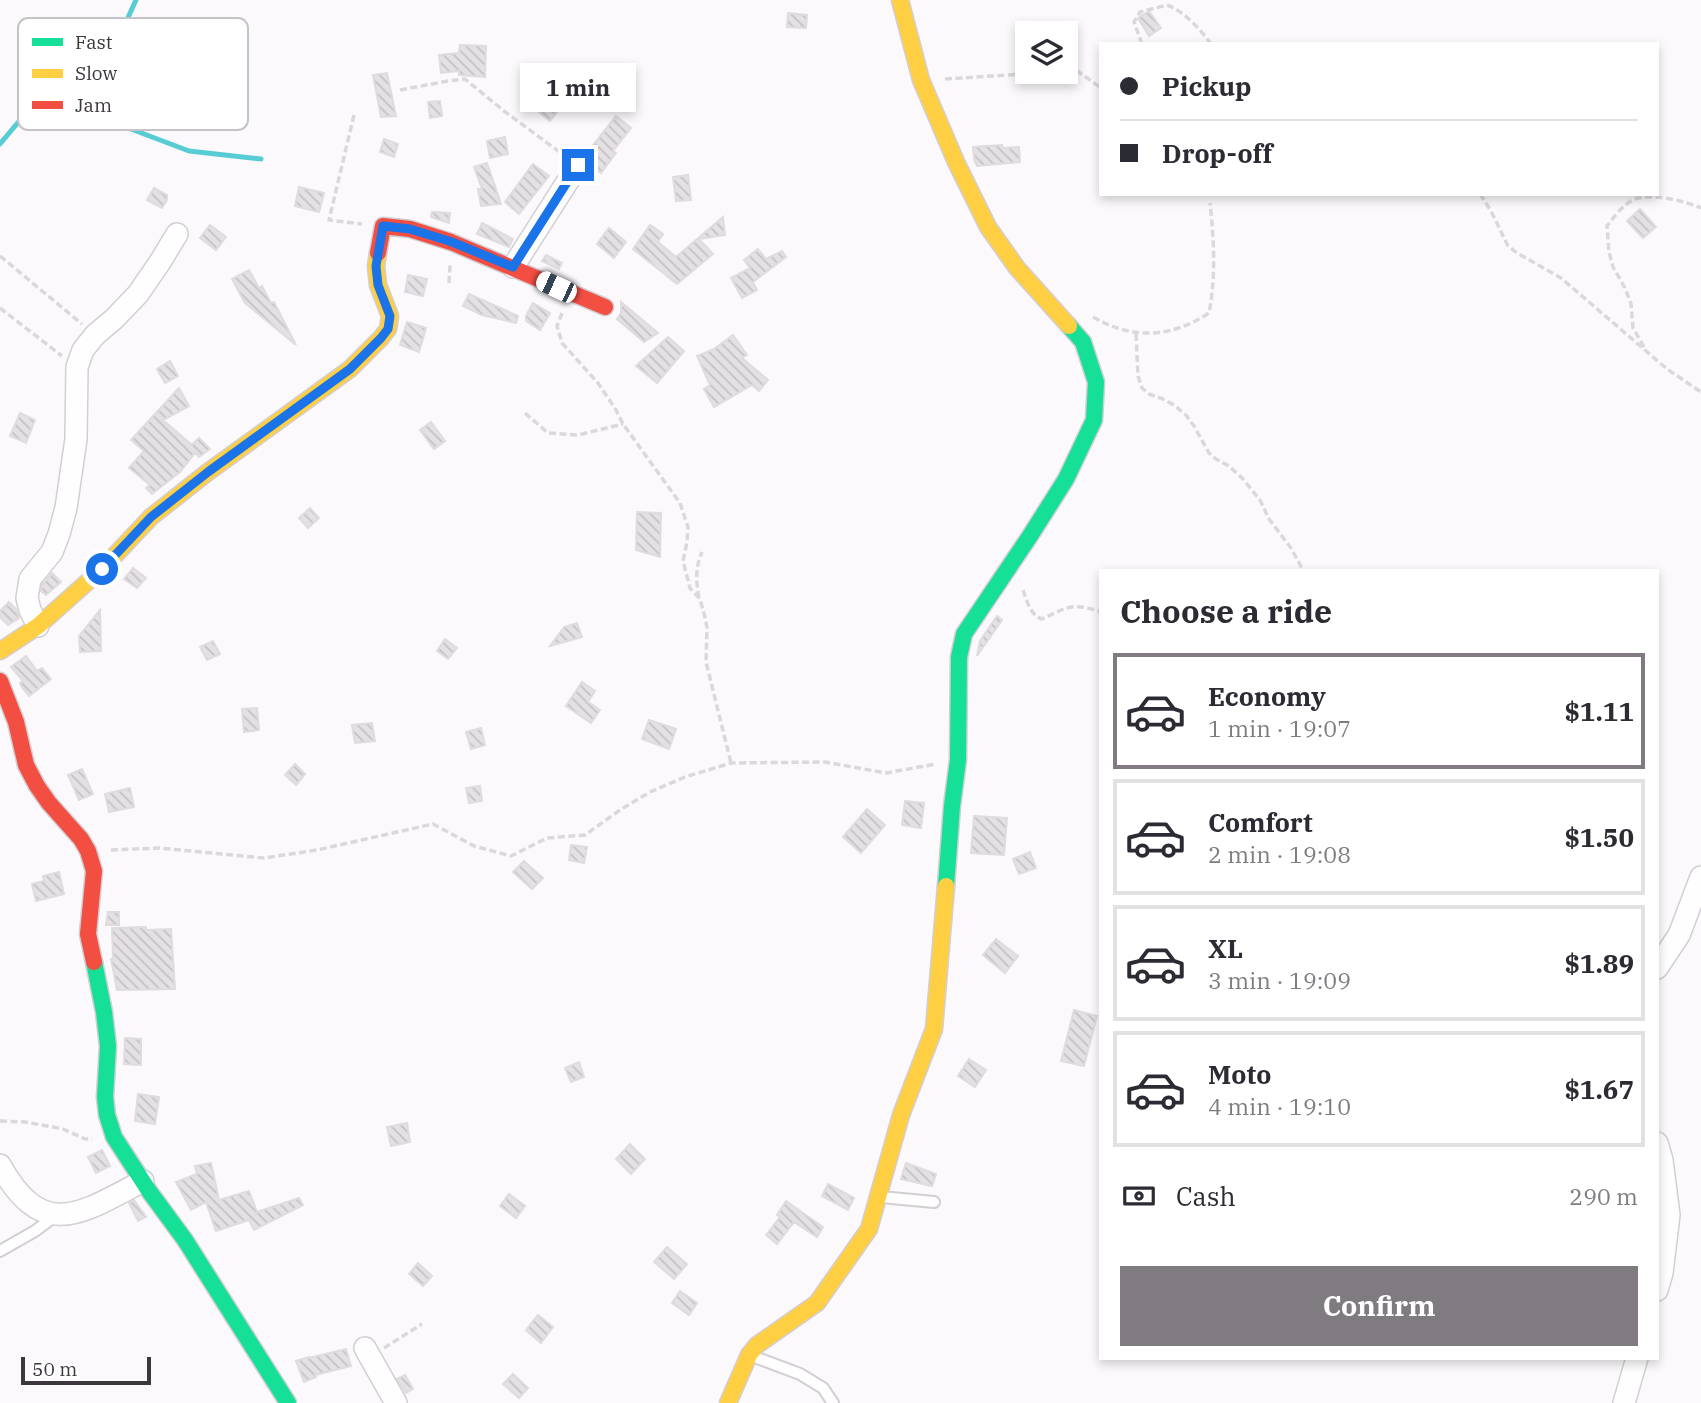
<!DOCTYPE html>
<meta charset="utf-8">
<style>
body{margin:0;font-family:"IBM Plex Serif",serif;background:#f2f2f3;color:#2b2b33;height:100vh;display:flex;flex-direction:column;font-size:26px;white-space:nowrap}
*{box-sizing:border-box;margin:0}
p{font-size:23px;color:#7c7c81}
.icon{flex:none;width:38px;height:38px;fill:none;stroke:currentColor;stroke-width:2;stroke-linecap:round;stroke-linejoin:round}
.map{position:relative;flex:1;overflow:hidden}
.details{position:absolute;left:1099px;top:569px;width:560px;height:791px;display:flex;flex-direction:column;background:#fff;border-radius:0px;box-shadow:0 4px 10px #0003}
.details>*{flex:none}
.banner{position:absolute;left:1099px;top:42px;width:560px;height:154px;border-radius:0px;box-shadow:0 4px 10px #0003;display:grid;align-content:center;height:154px;padding:0 21px;background:#fff}
.fabs{position:absolute;left:1015px;top:21px;display:grid;gap:14px}
.fabs a{display:grid;place-items:center;width:63px;height:63px;border-radius:0px;background:#fff;box-shadow:0 4px 10px #0003;font-size:35px}
.scale{position:absolute;left:21px;bottom:18px;width:130px;box-sizing:border-box;padding-left:7px;border:4px solid #3c373d;border-top:0;font-size:19px;line-height:24px;white-space:nowrap;color:#3c373d;-webkit-text-stroke:5px #fff;paint-order:stroke}
.end{position:absolute;width:32px;height:32px;margin:-16px;border:9px solid #1a73e8;background:#fff;box-shadow:0 0 0 4px #fff}
.from{border-radius:50%}
.bubble{position:absolute;height:49px;border-radius:0px;background:#fff;box-shadow:0 4px 10px #0003;font-size:23px;font-weight:700;line-height:49px;text-align:center}
.car{position:absolute;width:21px;height:42px;margin:-21px -10px;border-radius:9px;box-shadow:0 0 5px 2px #0007;background:linear-gradient(#fff 24%,#345 0 40%,#fff 0 76%,#345 0 86%,#fff 0)}
.banner b{display:flex;align-items:center;gap:24px;height:66px;font-size:26px}
.banner b+b{border-top:2px solid #e1e1e2}
.banner i{width:18px;height:18px;background:#2b2b33}
ul{padding:0;list-style:none}
li{display:flex;align-items:center;gap:21px;height:116px;margin:0 14px 10px;padding:0 7px;border:4px solid #e1e1e2;border-radius:0px}
li div{flex:1}
li b{display:block;font-size:26px}
li em{font-style:normal;font-weight:700}
li.current{border-color:#7f7b80}
li>.icon{width:63px;height:63px;stroke-width:1.5}
h2{padding:0 21px;font-size:32px;line-height:84px}
.pay{display:flex;align-items:center;gap:18px;height:77px;padding:0 21px;font-size:26px}
.pay p{margin-inline-start:auto}
.primary-button{display:flex;gap:14px;margin-top:auto;padding:14px 21px}
.primary-button a{flex:1;height:80px;border-radius:0px;background:#7f7b80;color:#fff;font-size:28px;font-weight:700;line-height:80px;text-align:center}
.map>svg:first-child{display:block}
.lines{fill:none;stroke-linecap:round;stroke-linejoin:round}
.stream{stroke:#58ccd4;stroke-width:5}
.building{fill:url(#building-back-hatch);stroke:#dfdbdf;stroke-width:2}
.lane-casing{stroke:#d2ced3;stroke-width:14}
.street-casing{stroke:#d2ced3;stroke-width:24}
.fast-casing{stroke:#d2ced3;stroke-width:19}
.slow-casing{stroke:#d2ced3;stroke-width:19}
.jam-casing{stroke:#d2ced3;stroke-width:19}
.path{stroke:#dbd8db;stroke-width:3.5;stroke-dasharray:7 3.5;stroke-linecap:butt}
.lane{stroke:#fffeff;stroke-width:10}
.street{stroke:#fffeff;stroke-width:21}
.fast{stroke:#16e098;stroke-width:16}
.slow{stroke:#ffcf43;stroke-width:16}
.jam{stroke:#f24e42;stroke-width:16}
.route{stroke:#1a73e8;stroke-width:9}
.key{fill:#fff;stroke:#c4c3c5;stroke-width:2}
.key-label{font-size:19px;fill:#3c373d}
</style>
<div class="map">
<svg width="1701" height="1403" viewBox="0 0 1701 1403">
<defs>
<pattern id="building-back-hatch" width="6" height="6" patternUnits="userSpaceOnUse" patternTransform="scale(1.75)"><rect width="6" height="6" fill="#e4e0e4"/><path d="M-1 5l2 2M0 0l6 6M5-1l2 2" fill="none" stroke="#c4c1c4"/></pattern>
</defs>
<rect width="100%" height="100%" fill="#fcf9fd"/>
<g class="lines">
<!-- stream -->
<path class="stream" d="M 37,100 L 82,116 L 131,129 L 189,151 L 261,159
M 0,144 L 37,100 L 58,67 L 126,22 L 136,0"/>
</g>
<!-- building -->
<path class="building" d="M 1149,11 L 1161,28 L 1149,36 L 1138,18 Z
M 788,13 L 807,15 L 806,28 L 787,27 Z
M 460,45 L 486,46 L 485,77 L 459,75 L 459,71 L 441,73 L 439,55 L 459,53 Z
M 387,73 L 396,116 L 381,117 L 373,75 Z
M 532,85 L 549,99 L 552,94 L 564,103 L 550,121 L 539,112 L 540,110 L 523,97 Z
M 440,101 L 442,116 L 430,118 L 428,102 Z
M 616,116 L 631,128 L 613,151 L 616,153 L 601,173 L 591,165 L 586,154 Z
M 505,137 L 508,154 L 490,158 L 487,141 Z
M 384,139 L 398,144 L 394,157 L 380,152 Z
M 1002,145 L 1003,148 L 1019,147 L 1020,162 L 977,166 L 974,159 L 973,147 Z
M 487,163 L 501,204 L 481,206 L 478,189 L 482,189 L 474,167 Z
M 533,164 L 549,176 L 519,214 L 505,202 Z
M 688,175 L 691,200 L 676,201 L 673,177 Z
M 299,187 L 324,193 L 319,212 L 295,206 Z
M 154,188 L 167,195 L 167,200 L 162,208 L 147,200 Z
M 1640,209 L 1656,227 L 1643,238 L 1627,221 Z
M 432,212 L 450,213 L 449,223 L 431,217 Z
M 723,217 L 725,235 L 699,239 L 713,254 L 677,284 L 633,249 L 650,225 L 663,234 L 658,242 L 676,257 Z
M 482,223 L 513,239 L 509,247 L 477,234 Z
M 210,225 L 226,237 L 216,250 L 200,238 Z
M 609,228 L 626,242 L 614,258 L 597,244 Z
M 758,249 L 766,259 L 782,251 L 786,257 L 753,282 L 757,290 L 742,298 L 731,278 L 750,268 L 744,260 Z
M 546,255 L 562,263 L 559,269 L 542,261 Z
M 249,270 L 259,288 L 262,286 L 271,303 L 274,302 L 296,345 L 245,303 L 232,279 Z
M 408,275 L 427,279 L 423,296 L 405,292 Z
M 469,294 L 518,316 L 516,323 L 482,315 L 463,306 Z
M 621,302 L 658,333 L 644,342 L 617,319 L 621,313 Z
M 533,303 L 550,313 L 540,330 L 526,321 L 526,316 Z
M 407,322 L 426,328 L 419,352 L 400,345 Z
M 733,335 L 747,355 L 742,358 L 768,380 L 759,391 L 752,385 L 714,407 L 704,389 L 710,385 L 697,356 L 714,349 Z
M 668,337 L 684,351 L 657,383 L 636,366 Z
M 170,361 L 178,376 L 165,383 L 157,369 Z
M 179,388 L 189,406 L 163,420 L 192,445 L 199,438 L 210,449 L 199,457 L 195,453 L 180,472 L 152,494 L 146,488 L 150,485 L 129,468 L 144,451 L 131,440 Z
M 20,413 L 35,420 L 26,443 L 10,436 Z
M 431,422 L 445,441 L 434,449 L 420,430 Z
M 310,508 L 319,518 L 308,528 L 299,518 Z
M 637,512 L 661,513 L 660,557 L 636,550 Z
M 133,568 L 146,578 L 137,588 L 124,579 Z
M 52,573 L 61,582 L 46,595 L 41,591 L 42,585 Z
M 9,602 L 16,609 L 19,618 L 8,625 L 0,617 L 0,611 Z
M 100,610 L 101,651 L 80,652 L 79,636 Z
M 997,616 L 1002,620 L 977,656 L 980,641 Z
M 577,623 L 582,637 L 550,646 L 564,627 Z
M 445,639 L 457,648 L 448,659 L 437,651 Z
M 213,641 L 220,654 L 207,660 L 200,647 Z
M 26,656 L 37,671 L 42,668 L 51,679 L 29,696 L 21,686 L 20,683 L 23,681 L 11,667 Z
M 582,682 L 595,691 L 588,702 L 600,710 L 591,723 L 566,706 Z
M 257,708 L 259,730 L 244,732 L 242,709 Z
M 649,720 L 676,729 L 669,749 L 642,739 Z
M 372,723 L 375,741 L 355,743 L 352,725 Z
M 481,728 L 485,745 L 471,749 L 466,732 Z
M 295,764 L 305,774 L 296,785 L 285,775 Z
M 82,769 L 93,794 L 79,800 L 68,775 Z
M 480,786 L 482,801 L 469,803 L 466,788 Z
M 130,788 L 134,807 L 109,812 L 105,794 Z
M 905,801 L 924,803 L 921,828 L 902,825 Z
M 867,809 L 885,825 L 861,853 L 843,837 Z
M 974,816 L 1007,818 L 1004,855 L 971,853 Z
M 571,845 L 587,847 L 584,863 L 569,860 Z
M 1030,852 L 1036,868 L 1019,874 L 1013,859 Z
M 524,861 L 543,878 L 532,889 L 513,872 Z
M 59,872 L 64,894 L 36,901 L 32,884 L 44,881 L 43,876 Z
M 108,912 L 119,912 L 119,925 L 106,925 Z
M 146,927 L 146,930 L 171,929 L 175,989 L 117,990 L 111,959 L 113,959 L 112,928 Z
M 996,939 L 1018,956 L 1005,973 L 983,955 Z
M 1074,1010 L 1097,1016 L 1084,1066 L 1061,1061 Z
M 125,1038 L 141,1039 L 141,1065 L 124,1064 Z
M 969,1059 L 986,1070 L 975,1087 L 958,1076 Z
M 579,1062 L 584,1077 L 571,1082 L 565,1068 Z
M 138,1094 L 159,1097 L 155,1124 L 135,1121 Z
M 407,1123 L 410,1142 L 391,1146 L 387,1127 Z
M 630,1144 L 645,1159 L 631,1174 L 616,1159 Z
M 102,1150 L 110,1166 L 96,1173 L 88,1157 Z
M 211,1163 L 219,1200 L 249,1191 L 257,1212 L 299,1198 L 303,1205 L 254,1230 L 249,1220 L 216,1231 L 206,1202 L 191,1210 L 176,1182 L 197,1174 L 195,1166 Z
M 906,1163 L 936,1174 L 932,1186 L 901,1179 Z
M 828,1184 L 854,1198 L 848,1210 L 822,1196 Z
M 509,1194 L 525,1206 L 516,1218 L 500,1206 Z
M 134,1200 L 146,1217 L 138,1221 L 129,1203 Z
M 786,1201 L 823,1227 L 817,1237 L 794,1222 L 777,1244 L 766,1235 L 780,1217 L 777,1215 Z
M 667,1247 L 687,1264 L 674,1279 L 654,1262 Z
M 418,1263 L 432,1276 L 423,1286 L 409,1274 Z
M 680,1291 L 697,1303 L 689,1315 L 672,1303 Z
M 538,1315 L 553,1327 L 541,1343 L 526,1330 Z
M 346,1349 L 351,1366 L 315,1375 L 316,1377 L 304,1382 L 296,1361 L 309,1357 L 309,1358 Z
M 513,1374 L 528,1388 L 519,1398 L 503,1384 Z
M 405,1375 L 413,1389 L 406,1393 L 397,1379 Z"/>
<g class="lines">
<defs>
<path id="lane" d="M 881,1197 L 934,1202
M 0,1251 L 35,1231 L 55,1216
M 752,1356 L 800,1374 L 823,1388 L 833,1403"/>
<path id="street" d="M 513,267 L 578,165
M 38,626 L 30,610 L 27,598 L 30,579 L 52,552 L 59,534 L 66,508 L 76,439 L 77,367 L 83,350 L 95,335 L 114,319 L 138,294 L 160,262 L 177,234
M 1657,968 L 1679,935 L 1701,877
M 1657,1143 L 1662,1160 L 1669,1215 L 1662,1273 L 1657,1290
M 0,1165 C 43,1242 80,1214 143,1181
M 365,1348 L 396,1403
M 1624,1403 L 1637,1358"/>
<path id="fast" d="M 946,886 L 952,806 L 958,760 L 959,657 L 964,634 L 1030,536 L 1066,479 L 1094,420 L 1096,382 L 1083,342 L 1069,326
M 94,962 L 104,1012 L 108,1046 L 105,1097 L 107,1115 L 114,1137 L 149,1191 L 185,1240 L 288,1403"/>
<path id="slow" d="M 900,0 L 921,80 L 956,162 L 988,227 L 1017,268 L 1069,326
M 0,651 L 38,626 L 102,569 L 151,517 L 208,472 L 350,369 L 381,338 L 388,329 L 390,316 L 378,285 L 376,266 L 378,253
M 728,1403 L 749,1355 L 757,1345 L 817,1303 L 869,1229 L 901,1115 L 934,1029 L 946,886"/>
<path id="jam" d="M 378,253 L 383,226 L 410,229 L 451,242 L 605,307
M 0,681 L 16,722 L 26,765 L 37,786 L 49,803 L 81,839 L 88,851 L 94,871 L 88,934 L 94,962"/>
</defs>
<!-- lane casing -->
<use href="#lane" class="lane-casing"/>
<!-- street casing -->
<use href="#street" class="street-casing"/>
<!-- fast casing -->
<use href="#fast" class="fast-casing"/>
<!-- slow casing -->
<use href="#slow" class="slow-casing"/>
<!-- jam casing -->
<use href="#jam" class="jam-casing"/>
<!-- path -->
<path class="path" d="M 1142,44 L 1134,22 L 1140,12 L 1167,5 C 1184,11 1201,30 1211,44
M 1066,71 L 1076,70 L 1101,88
M 945,79 L 1055,72
M 400,90 L 448,81 L 465,79 L 504,111 L 565,156
M 354,115 L 329,220 L 362,224
M 1480,194 L 1491,211 L 1508,246 L 1517,253 L 1561,278 L 1667,369 L 1701,392
M 0,256 L 82,324
M 449,283 L 450,265
M 0,308 L 62,356
M 562,313 L 557,326 L 562,343 L 598,383 L 616,410 L 623,424 L 680,503 L 688,527 L 687,542 L 683,561 L 690,588 L 700,599 L 705,617 L 707,628 L 706,662 L 731,763
M 1093,317 C 1133,340 1171,338 1209,313 C 1216,277 1214,240 1210,203
M 1136,334 L 1138,376 L 1142,388 L 1149,394 L 1163,399 L 1174,405 L 1186,415 L 1194,426 L 1209,453 L 1216,459 L 1229,466 L 1243,479 L 1260,500 L 1269,519 L 1291,548 L 1303,570
M 1644,347 L 1633,328 L 1631,304 L 1625,288 L 1613,267 L 1609,252 L 1607,226 C 1614,217 1623,204 1635,199 C 1652,193 1685,201 1701,208
M 525,413 L 548,433 L 578,435 L 623,424
M 1023,590 C 1027,601 1030,615 1042,619 C 1068,607 1072,602 1101,612
M 699,598 C 696,581 695,568 702,552
M 111,850 L 159,848 L 264,858 L 317,850 L 433,824 L 474,846 L 511,856 L 547,838 L 585,835 L 620,810 L 650,792 L 685,777 L 731,763 L 825,762 L 886,773 L 936,764
M 0,1121 L 25,1122 L 53,1127 L 63,1129 L 85,1139 L 92,1139
M 384,1348 L 422,1324"/>
<!-- lane -->
<use href="#lane" class="lane"/>
<!-- street -->
<use href="#street" class="street"/>
<!-- fast -->
<use href="#fast" class="fast"/>
<!-- slow -->
<use href="#slow" class="slow"/>
<!-- jam -->
<use href="#jam" class="jam"/>
</g>
<g class="lines">
<!-- route -->
<path class="route" d="M 102,569 L 151,517 L 208,472 L 350,369 L 381,338 L 388,329 L 390,316 L 378,285 L 376,266 L 383,226 L 410,229 L 452,242 L 513,267 L 578,165"/>
</g>
<!-- legend -->
<rect x="18" y="18" width="230" height="112" rx="10" class="key"/>
<rect x="32" y="38" width="31" height="8" fill="#16e098"/>
<rect x="32" y="69" width="31" height="9" fill="#ffcf43"/>
<rect x="32" y="101" width="31" height="8" fill="#f24e42"/>
<g class="key-label">
<text x="75" y="49">Fast</text>
<text x="75" y="80">Slow</text>
<text x="75" y="112">Jam</text>
</g>
</svg>
<div class="fabs">
<a><svg class="icon" aria-label="layers" viewBox="0 0 24 24"><path d="M12 4l9 5-9 5-9-5zM3 14l9 5 9-5"/></svg></a>
</div>
<div class="scale">50 m</div>
<i class="end from" style="left:102px;top:569px"></i>
<i class="end" style="left:578px;top:165px"></i>
<div class="bubble" style="left:520px;top:63px;width:116px">1 min</div>
<i class="car" style="left:556px;top:287px;rotate:295deg"></i>
<div class="banner">
<b><i class="from"></i>Pickup</b>
<b><i></i>Drop-off</b>
</div>
<section class="details">
<h2>Choose a ride</h2>
<ul>
<li class="current"><svg class="icon" aria-label="car" viewBox="0 0 24 24"><path d="M5 17H2v-5l4-1 3-4h7l3 4 3 1v5h-3M9 17h6M6 11h13"/><circle cx="7" cy="17" r="2"/><circle cx="17" cy="17" r="2"/></svg><div><b>Economy</b><p>1 min · 19:07</p></div><em>$1.11</em></li>
<li><svg class="icon" aria-label="car" viewBox="0 0 24 24"><path d="M5 17H2v-5l4-1 3-4h7l3 4 3 1v5h-3M9 17h6M6 11h13"/><circle cx="7" cy="17" r="2"/><circle cx="17" cy="17" r="2"/></svg><div><b>Comfort</b><p>2 min · 19:08</p></div><em>$1.50</em></li>
<li><svg class="icon" aria-label="car" viewBox="0 0 24 24"><path d="M5 17H2v-5l4-1 3-4h7l3 4 3 1v5h-3M9 17h6M6 11h13"/><circle cx="7" cy="17" r="2"/><circle cx="17" cy="17" r="2"/></svg><div><b>XL</b><p>3 min · 19:09</p></div><em>$1.89</em></li>
<li><svg class="icon" aria-label="car" viewBox="0 0 24 24"><path d="M5 17H2v-5l4-1 3-4h7l3 4 3 1v5h-3M9 17h6M6 11h13"/><circle cx="7" cy="17" r="2"/><circle cx="17" cy="17" r="2"/></svg><div><b>Moto</b><p>4 min · 19:10</p></div><em>$1.67</em></li>
</ul>
<div class="pay"><svg class="icon" aria-label="cash" viewBox="0 0 24 24"><path d="M3 7h18v10H3z"/><circle cx="12" cy="12" r="2"/></svg>Cash<p>290 m</p></div>
<div class="primary-button"><a>Confirm</a></div>
</section>
</div>
